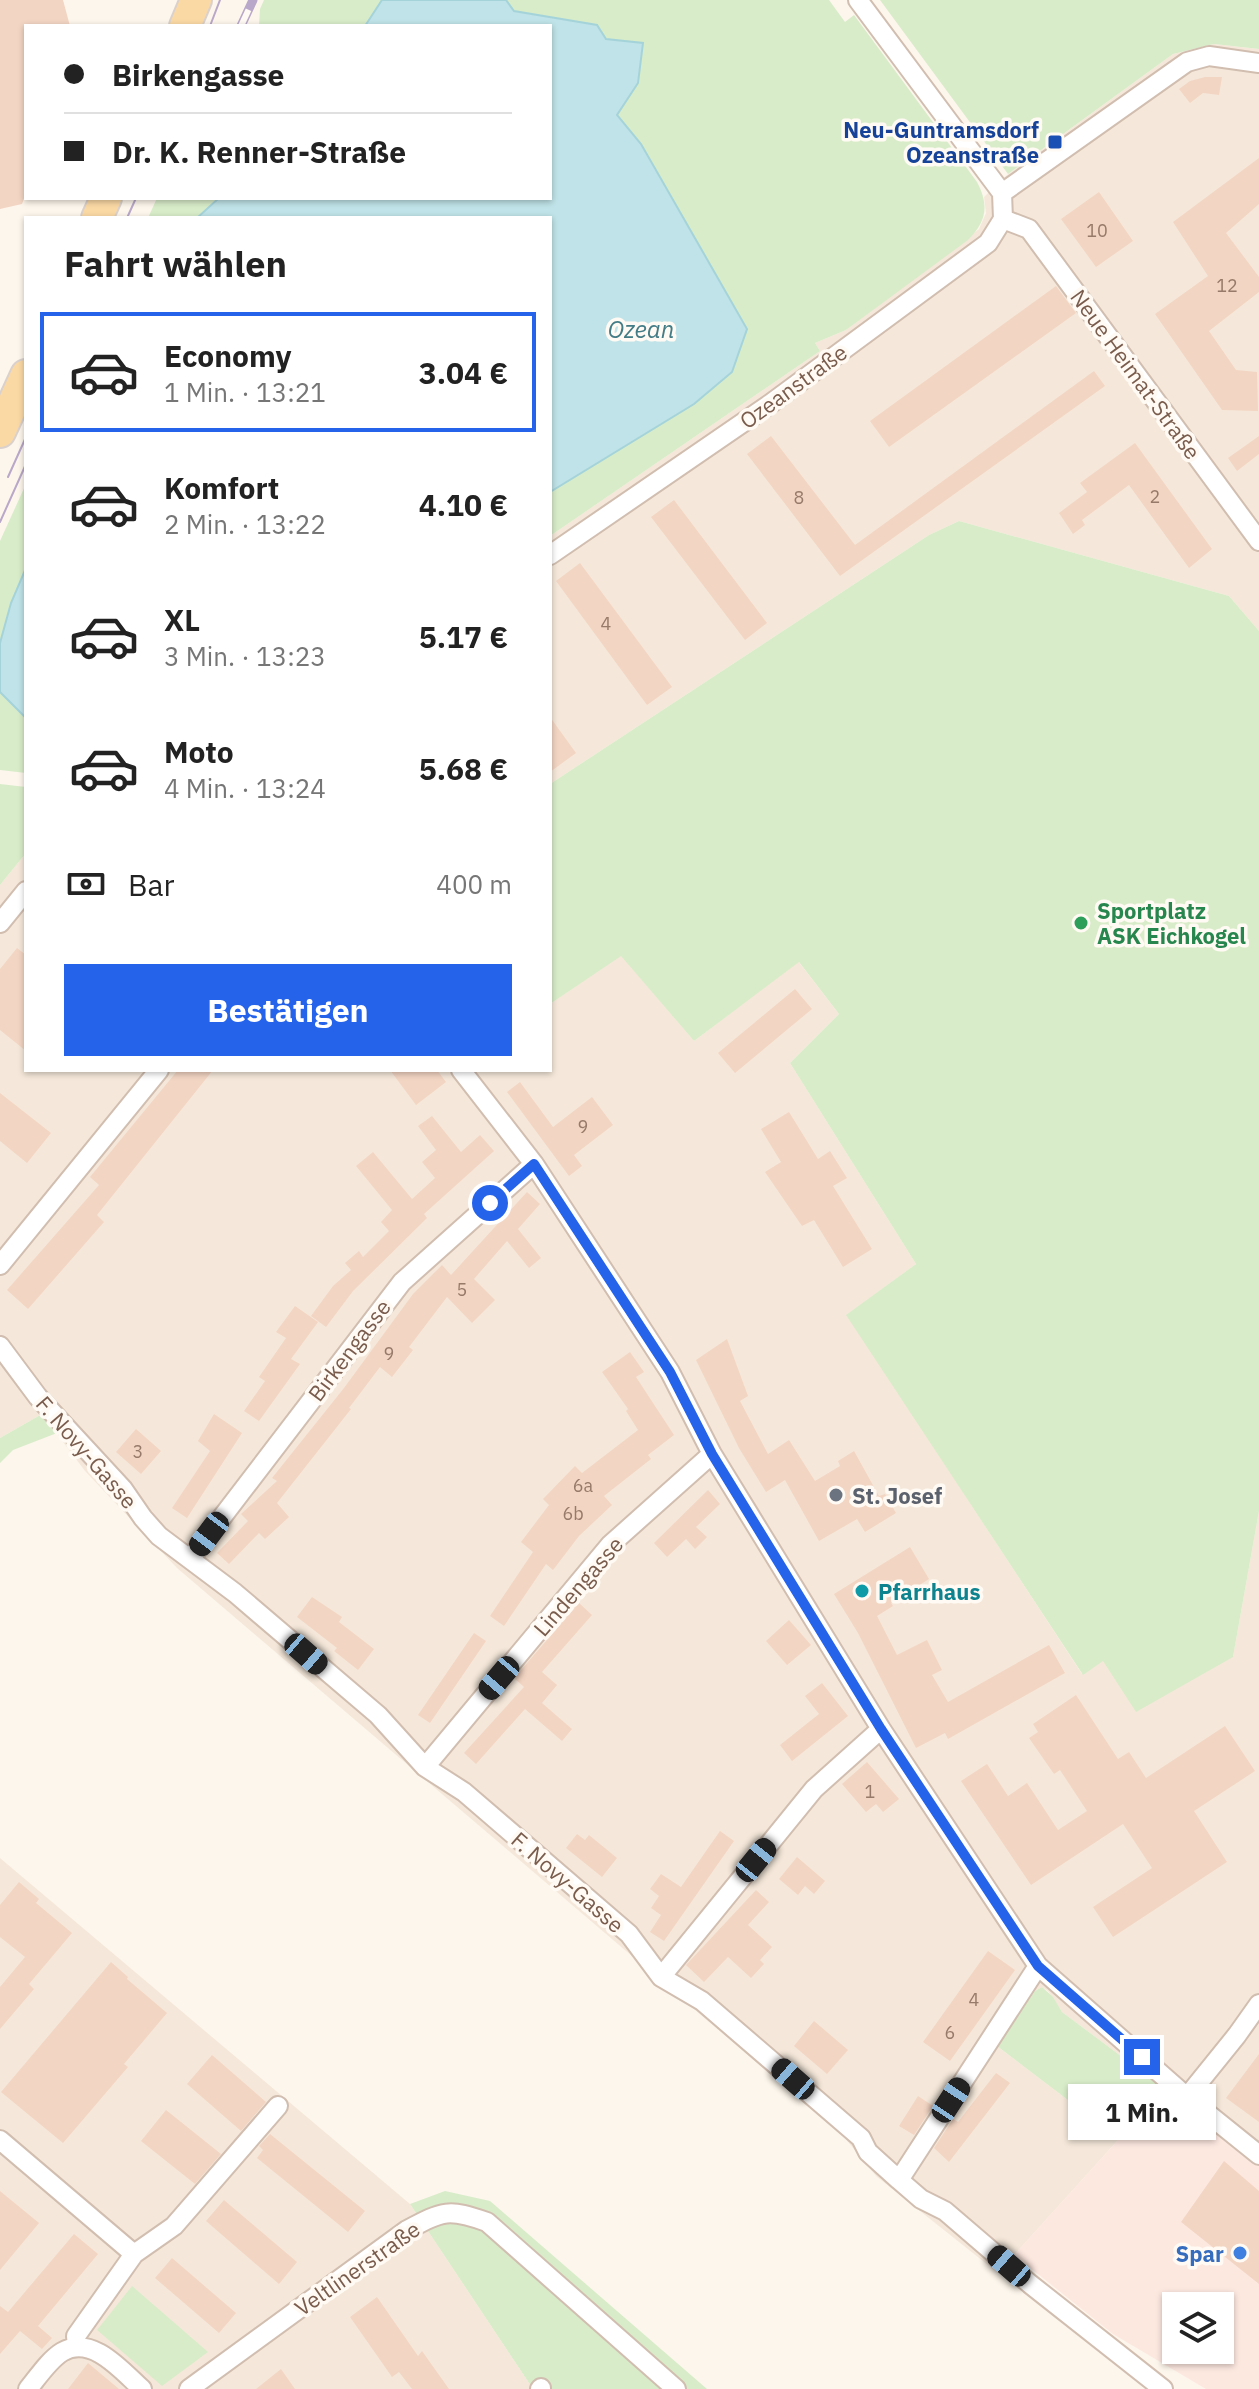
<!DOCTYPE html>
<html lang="de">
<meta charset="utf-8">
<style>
body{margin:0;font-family:"IBM Plex Sans",sans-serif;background:#f6f6f6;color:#222;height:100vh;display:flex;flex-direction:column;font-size:30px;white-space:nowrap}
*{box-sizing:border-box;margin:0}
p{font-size:26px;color:#767676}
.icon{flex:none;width:44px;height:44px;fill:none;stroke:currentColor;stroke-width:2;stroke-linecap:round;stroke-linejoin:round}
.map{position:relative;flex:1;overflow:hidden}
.panel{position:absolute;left:24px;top:216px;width:528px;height:856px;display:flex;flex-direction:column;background:#fff;border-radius:0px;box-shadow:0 2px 6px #0004}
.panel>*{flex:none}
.top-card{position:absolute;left:24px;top:24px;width:528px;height:176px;border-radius:0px;box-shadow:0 2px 6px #0004;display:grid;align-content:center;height:176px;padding:0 40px;background:#fff}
.fabs{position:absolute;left:1162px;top:2292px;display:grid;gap:16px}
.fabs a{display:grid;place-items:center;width:72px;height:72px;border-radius:0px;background:#fff;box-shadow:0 2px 6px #0004;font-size:40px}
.end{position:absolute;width:36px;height:36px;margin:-18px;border:10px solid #2563eb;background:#fff;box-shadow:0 0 0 4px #fff}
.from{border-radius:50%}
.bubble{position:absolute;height:56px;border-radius:0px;background:#fff;box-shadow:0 2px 6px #0004;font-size:26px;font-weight:800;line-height:56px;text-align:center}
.car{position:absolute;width:24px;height:48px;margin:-24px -12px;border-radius:10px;box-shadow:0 0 6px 2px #0007;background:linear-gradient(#222 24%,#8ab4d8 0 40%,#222 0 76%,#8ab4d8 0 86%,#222 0)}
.top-card b{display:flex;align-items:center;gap:28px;height:76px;font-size:30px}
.top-card b+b{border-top:2px solid #e0e0e0}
.top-card i{width:20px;height:20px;background:#222}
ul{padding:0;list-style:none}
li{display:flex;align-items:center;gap:24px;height:120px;margin:0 16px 12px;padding:0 24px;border:4px solid transparent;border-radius:0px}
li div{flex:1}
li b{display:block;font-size:30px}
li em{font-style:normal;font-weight:800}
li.active{border-color:#2563eb}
li>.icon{width:72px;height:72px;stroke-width:1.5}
h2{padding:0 40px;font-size:36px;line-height:96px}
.pay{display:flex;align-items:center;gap:20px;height:88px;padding:0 40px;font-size:30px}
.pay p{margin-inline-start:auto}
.primary-button{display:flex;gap:16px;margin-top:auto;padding:16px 40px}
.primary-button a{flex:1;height:92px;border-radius:0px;background:#2563eb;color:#fff;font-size:32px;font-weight:800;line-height:92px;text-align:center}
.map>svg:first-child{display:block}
.residential{fill:#f5e8da}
.commercial{fill:#fde8e0;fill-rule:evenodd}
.green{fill:#d8ecc9}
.water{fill:#bfe3e8;stroke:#a5d3da;stroke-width:2}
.building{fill:#f3d5c3}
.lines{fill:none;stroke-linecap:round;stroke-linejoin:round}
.minor-casing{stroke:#d1beb0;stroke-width:22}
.primary-casing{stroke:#dad1cd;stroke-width:34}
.minor{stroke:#fff;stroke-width:18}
.primary{stroke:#fbd9a5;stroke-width:30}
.tram{stroke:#b9a8c9;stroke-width:2}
.rail-casing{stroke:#b9a8c9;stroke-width:9}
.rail{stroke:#fffaf3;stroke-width:6;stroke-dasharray:18;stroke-linecap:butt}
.route{stroke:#2563eb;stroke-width:10}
.transit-dot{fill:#1a4fb4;stroke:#fffaf3;stroke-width:3}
.leisure-dot{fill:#2e9e5b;stroke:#fffaf3;stroke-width:3}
.worship-dot{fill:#6b7280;stroke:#fffaf3;stroke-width:3}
.culture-dot{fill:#0f9aa8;stroke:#fffaf3;stroke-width:3}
.shop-dot{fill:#3f7fe0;stroke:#fffaf3;stroke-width:3}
.labels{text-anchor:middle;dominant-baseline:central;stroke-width:7;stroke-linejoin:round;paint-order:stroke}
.number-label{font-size:18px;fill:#987a6a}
.transit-label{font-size:22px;font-weight:bold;fill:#164399;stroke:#fffaf3;text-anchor:end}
.street-label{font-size:22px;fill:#7a5c4d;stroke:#fffaf3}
.leisure-label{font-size:22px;font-weight:bold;fill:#27864d;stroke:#fffaf3;text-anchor:start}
.worship-label{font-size:22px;font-weight:bold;fill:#5b616d;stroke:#fffaf3;text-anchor:start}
.culture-label{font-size:22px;font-weight:bold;fill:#0d838f;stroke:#fffaf3;text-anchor:start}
.shop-label{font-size:22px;font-weight:bold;fill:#366cbe;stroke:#fffaf3;text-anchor:end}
.water-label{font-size:24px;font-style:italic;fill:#437c86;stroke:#fffaf3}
</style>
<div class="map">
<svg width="1259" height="2389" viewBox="0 0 1259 2389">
<rect width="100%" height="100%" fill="#fdf6ec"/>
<!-- residential -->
<path class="residential" d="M 1214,44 L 1259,49 L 1259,631 L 1229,596 L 959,521 L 929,535 L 550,784 L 550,536 L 820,351 L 815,343 L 846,330 L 979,229 L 986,213 L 984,197 L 1007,175 L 1173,54 Z
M 26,853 L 26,1070 L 550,1070 L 550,1004 L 621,955 L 694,1041 L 798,961 L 839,1014 L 790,1063 L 916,1264 L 847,1315 L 1082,1674 L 1102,1661 L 1233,1657 L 1259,1511 L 1259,2165 L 1169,2092 L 1062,2012 L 1048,1991 L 1042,1987 L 1035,1991 L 997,2046 L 1119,2139 L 998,2273 L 876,2176 L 844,2137 L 177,1568 L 85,1471 L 42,1414 L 0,1438 L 0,885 Z
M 0,1858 L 410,2204 L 533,2389 L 0,2389 Z"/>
<!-- commercial -->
<path class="commercial" d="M 1169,2092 L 1259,2165 L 1259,2389 L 1206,2389 L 1113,2334 L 1014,2255 L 1119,2139 ZM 1176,2306 L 1220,2306 L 1220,2350 L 1176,2350 Z"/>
<!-- green -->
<path class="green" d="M 264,0 L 829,0 L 845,22 L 854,15 L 977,182 C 989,205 987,221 968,240 L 846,330 L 815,343 L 820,351 L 550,536 L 550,218 L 148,218 L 157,198 L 550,198 L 550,26 L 259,26 L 260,9 Z
M 880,0 L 1259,0 L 1259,49 L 1214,44 L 1173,54 L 1008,174 Z
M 26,484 L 26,773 L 0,770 L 0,541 Z
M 959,521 L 1229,596 L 1259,631 L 1259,1511 L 1233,1657 L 1136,1712 L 1103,1661 L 1083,1675 L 846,1315 L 916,1264 L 790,1063 L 839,1014 L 799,962 L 694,1041 L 621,956 L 550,1004 L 550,784 L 929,535 Z
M 0,784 L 26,787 L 26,853 L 0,885 Z
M 42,1414 L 57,1433 L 13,1450 L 0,1463 L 0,1438 Z
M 1042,1987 L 1053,1997 L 1062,2012 L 1169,2092 L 1119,2139 L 997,2046 L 1035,1991 Z
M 445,2191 L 490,2201 L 707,2389 L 533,2389 L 410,2204 Z
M 132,2286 L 208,2352 L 162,2386 L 97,2330 Z"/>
<!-- water -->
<path class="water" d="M 382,0 L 506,0 L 514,11 L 597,25 L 606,39 L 643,43 L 638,83 L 617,115 L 641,144 L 747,329 L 732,372 L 694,404 L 550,492 L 550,218 L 197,218 L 219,198 L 550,198 L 550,26 L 365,26 Z
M 26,568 L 26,718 L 0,692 L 0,643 L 11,603 Z"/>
<!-- building -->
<path class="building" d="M 0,0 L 63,0 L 70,26 L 26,26 L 26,193 L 22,204 L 0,209 Z
M 1205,77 L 1222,77 L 1219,95 L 1203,93 L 1190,103 L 1179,89 L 1190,81 Z
M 1259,158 L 1259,204 L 1226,233 L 1259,277 L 1259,292 L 1209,331 L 1236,370 L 1257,372 L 1258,411 L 1222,410 L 1155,314 L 1208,276 L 1173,222 Z
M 1099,192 L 1133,241 L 1096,267 L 1061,219 Z
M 1056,286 L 1076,313 L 889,447 L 870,421 Z
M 1094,371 L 1105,386 L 840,576 L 747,454 L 771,436 L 855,545 Z
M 1259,436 L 1259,454 L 1237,471 L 1228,458 Z
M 1135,443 L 1212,549 L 1189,568 L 1129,485 L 1082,520 L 1085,525 L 1073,534 L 1059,513 L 1087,492 L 1080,483 Z
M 674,500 L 767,623 L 745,640 L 651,517 Z
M 580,563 L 672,687 L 647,705 L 556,581 Z
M 550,717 L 576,753 L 550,772 Z
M 17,948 L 26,955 L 26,1051 L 0,1030 L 0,969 Z
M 795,989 L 812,1009 L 735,1073 L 718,1053 Z
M 178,1070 L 213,1070 L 97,1215 L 104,1222 L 28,1309 L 7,1290 L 99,1185 L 90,1177 Z
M 390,1070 L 437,1070 L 446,1082 L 416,1105 Z
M 520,1082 L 553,1127 L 592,1097 L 613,1125 L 574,1155 L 582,1166 L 569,1176 L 507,1092 Z
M 0,1093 L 51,1133 L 27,1163 L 0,1141 Z
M 789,1112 L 818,1159 L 830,1151 L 847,1178 L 833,1186 L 872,1249 L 843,1267 L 814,1220 L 802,1226 L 765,1172 L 781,1162 L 761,1129 Z
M 432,1116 L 461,1152 L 480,1135 L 494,1151 L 424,1214 L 427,1218 L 353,1291 L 326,1327 L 311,1316 L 333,1286 L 351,1270 L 345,1263 L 359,1251 L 363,1257 L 389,1231 L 381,1222 L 392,1210 L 356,1166 L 373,1152 L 412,1199 L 435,1178 L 422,1162 L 436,1150 L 418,1126 Z
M 527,1192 L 540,1204 L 518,1229 L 541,1258 L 529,1268 L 507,1241 L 474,1279 L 495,1300 L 472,1323 L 447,1297 L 409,1347 L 413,1350 L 392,1377 L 380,1367 L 349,1408 L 351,1409 L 277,1503 L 289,1517 L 265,1539 L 259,1533 L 229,1564 L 217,1553 L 248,1521 L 241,1514 L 277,1481 L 272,1478 L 344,1388 L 413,1294 L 442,1265 L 451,1275 Z
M 295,1306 L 318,1322 L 291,1359 L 300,1364 L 259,1421 L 244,1411 L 265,1381 L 259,1377 L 286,1338 L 276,1332 Z
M 727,1339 L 748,1396 L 740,1401 L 768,1454 L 789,1440 L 815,1481 L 840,1466 L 838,1461 L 854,1451 L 879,1496 L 885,1494 L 896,1513 L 865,1532 L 857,1519 L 819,1541 L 785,1480 L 766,1492 L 739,1448 L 696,1360 Z
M 630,1352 L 644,1372 L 636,1377 L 674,1435 L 648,1455 L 651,1459 L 604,1496 L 612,1505 L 579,1536 L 553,1570 L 546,1564 L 504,1626 L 490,1616 L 533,1552 L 521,1542 L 549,1505 L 543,1499 L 575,1466 L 582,1473 L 638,1430 L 626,1411 L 628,1409 L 602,1372 Z
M 214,1414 L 242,1433 L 187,1518 L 172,1508 L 210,1451 L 198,1441 Z
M 136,1429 L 161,1451 L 141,1474 L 116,1452 Z
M 708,1490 L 720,1504 L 696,1527 L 707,1537 L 695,1549 L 686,1539 L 667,1557 L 654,1543 Z
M 910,1547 L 929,1579 L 891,1603 L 893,1606 L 877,1616 L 897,1655 L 927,1640 L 942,1670 L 932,1675 L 948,1702 L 1049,1645 L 1065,1673 L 948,1739 L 945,1733 L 916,1748 L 858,1633 L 834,1594 Z
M 312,1597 L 342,1617 L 339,1622 L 374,1649 L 358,1670 L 334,1651 L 337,1648 L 297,1617 Z
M 579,1603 L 592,1615 L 542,1672 L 557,1685 L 542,1703 L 572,1729 L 562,1741 L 525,1709 L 476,1764 L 464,1753 L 524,1687 L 514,1678 Z
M 789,1620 L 811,1645 L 787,1665 L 766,1641 Z
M 474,1633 L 486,1641 L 430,1723 L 418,1715 Z
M 822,1683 L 848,1716 L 792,1761 L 780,1745 L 819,1714 L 805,1696 Z
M 1076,1695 L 1118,1759 L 1129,1752 L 1146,1778 L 1225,1726 L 1255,1771 L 1194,1811 L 1227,1862 L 1113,1937 L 1093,1907 L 1152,1868 L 1123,1824 L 1031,1885 L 961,1781 L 987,1764 L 1008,1796 L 1027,1783 L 1058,1830 L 1087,1811 L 1060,1770 L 1054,1774 L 1029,1738 L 1038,1732 L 1033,1724 Z
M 867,1762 L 899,1799 L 883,1812 L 876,1804 L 866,1812 L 842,1784 Z
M 720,1831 L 734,1841 L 664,1941 L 650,1932 L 661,1915 L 651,1908 L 659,1896 L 650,1889 L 661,1874 L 681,1887 Z
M 577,1834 L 585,1840 L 589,1835 L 617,1858 L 602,1877 L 566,1848 Z
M 797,1857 L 825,1881 L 814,1894 L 805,1886 L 798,1895 L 779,1879 Z
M 19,1882 L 39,1899 L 36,1903 L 72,1933 L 29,1984 L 34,1989 L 0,2029 L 0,1987 L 25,1957 L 0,1937 L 0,1905 Z
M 756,1890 L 769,1902 L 748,1925 L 772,1947 L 760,1960 L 764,1964 L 751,1978 L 728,1957 L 704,1982 L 686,1965 Z
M 988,1951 L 1015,1970 L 950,2061 L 923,2042 Z
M 111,1962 L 128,1977 L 127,1979 L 167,2013 L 124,2064 L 128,2067 L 63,2143 L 1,2092 Z
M 814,2021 L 848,2050 L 827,2074 L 794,2046 Z
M 1259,2054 L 1259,2122 L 1226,2098 Z
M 212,2055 L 266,2102 L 241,2131 L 187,2084 Z
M 996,2073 L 1010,2083 L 949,2162 L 934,2148 L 953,2119 L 958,2122 Z
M 918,2096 L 933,2106 L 914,2135 L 899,2126 Z
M 166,2110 L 221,2154 L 195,2184 L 141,2141 Z
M 270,2134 L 365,2211 L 348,2232 L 257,2158 L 263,2150 L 259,2146 Z
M 1224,2161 L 1259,2191 L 1259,2284 L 1181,2222 Z
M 0,2191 L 39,2223 L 0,2270 Z
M 224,2200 L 297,2262 L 279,2284 L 206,2221 Z
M 74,2234 L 98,2254 L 38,2326 L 52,2338 L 42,2349 L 20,2331 L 0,2354 L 0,2306 L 8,2312 Z
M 172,2258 L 236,2313 L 219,2333 L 155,2278 Z
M 377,2297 L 418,2356 L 422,2351 L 449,2389 L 412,2389 L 399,2372 L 392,2377 L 350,2317 Z
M 88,2363 L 119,2389 L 68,2389 Z
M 281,2369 L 295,2389 L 256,2389 Z"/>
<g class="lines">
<defs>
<path id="minor" d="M 1002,193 L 1187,62 L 1209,56 L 1259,63
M 1003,219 L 1029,229 L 1259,541
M 550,555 L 770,404 L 988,243 L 1003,219 L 1002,193 L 858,0
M 0,923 L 26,891
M 461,1070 L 534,1164 L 670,1372 L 712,1454 L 881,1729 L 1038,1966 L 1187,2097 L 1259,2155
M 0,1265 L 159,1070
M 0,1346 L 38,1397 L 123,1489 L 143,1518 L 159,1536 L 235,1593 L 378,1715 L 425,1767 L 464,1792 L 629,1934 L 661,1977 L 702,2001 L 861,2138 L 868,2152 L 899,2180 L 921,2199 L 945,2211 L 1030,2284 L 1163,2389
M 190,1559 L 402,1282 L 534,1164
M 425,1767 L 610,1545 L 712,1454
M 661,1977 L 814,1789 L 881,1729
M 1187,2097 L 1237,2035 L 1259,2004
M 0,2140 L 134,2254 L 76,2336 L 77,2347
M 899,2180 L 1038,1966
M 134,2254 L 174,2226 L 278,2106
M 28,2389 C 38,2377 49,2360 62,2352 C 92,2334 122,2371 142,2389
M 189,2389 L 407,2230 C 443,2211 448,2208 487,2222 L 676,2389
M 540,2389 L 541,2388"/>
<path id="primary" d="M 185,26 L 196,0
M 97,218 L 106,198
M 0,432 L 26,375"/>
</defs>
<!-- minor casing -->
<use href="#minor" class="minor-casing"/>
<!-- primary casing -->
<use href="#primary" class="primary-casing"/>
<!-- minor -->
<use href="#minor" class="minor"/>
<!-- primary -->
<use href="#primary" class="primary"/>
<!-- tram -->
<path class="tram" d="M 210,26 L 220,0
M 127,218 L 136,198
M 8,477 L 26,437
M 0,522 L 26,464"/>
<defs>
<path id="rail" d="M 241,26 L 253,0"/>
</defs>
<!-- rail casing -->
<use href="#rail" class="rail-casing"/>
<!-- rail -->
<use href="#rail" class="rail"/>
</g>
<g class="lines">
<!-- route -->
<path class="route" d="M 490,1203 L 534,1164 L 670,1372 L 712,1454 L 881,1729 L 1038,1966 L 1142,2057"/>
</g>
<!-- markers -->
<rect class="transit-dot" x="1047" y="134" width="16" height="16" rx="4"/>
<circle class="leisure-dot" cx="1081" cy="923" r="8"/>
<circle class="worship-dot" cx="836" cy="1495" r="8"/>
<circle class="culture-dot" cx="862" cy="1591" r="8"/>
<circle class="shop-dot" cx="1240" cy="2253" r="8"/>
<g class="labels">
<!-- number labels -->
<g class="number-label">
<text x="1097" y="230">10</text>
<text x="1227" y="285">12</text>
<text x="1155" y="496">2</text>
<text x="799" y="497">8</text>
<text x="606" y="623">4</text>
<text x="583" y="1126">9</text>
<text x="462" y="1289">5</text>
<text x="389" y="1353">9</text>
<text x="138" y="1451">3</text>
<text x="583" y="1485">6a</text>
<text x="573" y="1513">6b</text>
<text x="870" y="1791">1</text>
<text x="974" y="1999">4</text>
<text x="950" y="2032">6</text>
</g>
<!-- transit labels -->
<g class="transit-label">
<text x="1039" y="129">Neu-Guntramsdorf<tspan x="1039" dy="25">Ozeanstraße</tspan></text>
</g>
<!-- street labels -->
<g class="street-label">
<text transform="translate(1136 374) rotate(54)">Neue Heimat-Straße</text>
<text transform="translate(793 386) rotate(-36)">Ozeanstraße</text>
<text transform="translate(349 1350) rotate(-53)">Birkengasse</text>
<text transform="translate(87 1452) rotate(49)">F. Novy-Gasse</text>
<text transform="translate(578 1586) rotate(-49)">Lindengasse</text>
<text transform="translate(568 1882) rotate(41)">F. Novy-Gasse</text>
<text transform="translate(357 2268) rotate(-35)">Veltlinerstraße</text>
</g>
<!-- leisure labels -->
<g class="leisure-label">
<text x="1097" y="910">Sportplatz<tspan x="1097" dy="25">ASK Eichkogel</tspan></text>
</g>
<!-- worship labels -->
<g class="worship-label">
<text x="852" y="1495">St. Josef</text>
</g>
<!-- culture labels -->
<g class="culture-label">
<text x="878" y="1591">Pfarrhaus</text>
</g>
<!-- shop labels -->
<g class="shop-label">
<text x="1224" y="2253">Spar</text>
</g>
<!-- water labels -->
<g class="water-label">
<text x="641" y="329">Ozean</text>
</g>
</g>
</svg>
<div class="fabs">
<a><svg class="icon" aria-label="layers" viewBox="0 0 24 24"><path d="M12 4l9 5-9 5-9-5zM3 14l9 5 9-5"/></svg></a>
</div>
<i class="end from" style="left:490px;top:1203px"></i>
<i class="end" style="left:1142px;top:2057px"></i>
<div class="bubble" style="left:1068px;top:2084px;width:148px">1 Min.</div>
<i class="car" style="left:209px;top:1534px;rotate:217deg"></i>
<i class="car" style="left:306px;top:1654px;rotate:131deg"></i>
<i class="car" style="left:499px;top:1678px;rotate:220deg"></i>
<i class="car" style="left:756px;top:1860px;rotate:39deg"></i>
<i class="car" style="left:793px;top:2079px;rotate:311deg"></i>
<i class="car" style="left:951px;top:2100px;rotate:33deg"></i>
<i class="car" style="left:1009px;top:2266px;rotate:311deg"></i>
<div class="top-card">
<b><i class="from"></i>Birkengasse</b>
<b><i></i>Dr. K. Renner-Straße</b>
</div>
<section class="panel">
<h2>Fahrt wählen</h2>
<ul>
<li class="active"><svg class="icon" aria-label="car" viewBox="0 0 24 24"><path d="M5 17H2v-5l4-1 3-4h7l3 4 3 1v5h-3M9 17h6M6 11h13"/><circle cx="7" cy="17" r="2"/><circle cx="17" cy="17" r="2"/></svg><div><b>Economy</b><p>1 Min. · 13:21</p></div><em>3.04 €</em></li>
<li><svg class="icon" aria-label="car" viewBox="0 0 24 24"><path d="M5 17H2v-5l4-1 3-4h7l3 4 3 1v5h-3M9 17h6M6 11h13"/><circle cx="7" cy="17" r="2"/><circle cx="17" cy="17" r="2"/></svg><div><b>Komfort</b><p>2 Min. · 13:22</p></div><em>4.10 €</em></li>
<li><svg class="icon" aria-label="car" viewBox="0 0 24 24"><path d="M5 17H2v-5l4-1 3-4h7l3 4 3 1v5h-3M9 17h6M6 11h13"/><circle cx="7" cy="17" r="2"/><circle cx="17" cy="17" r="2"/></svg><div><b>XL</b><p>3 Min. · 13:23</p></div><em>5.17 €</em></li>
<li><svg class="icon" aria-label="car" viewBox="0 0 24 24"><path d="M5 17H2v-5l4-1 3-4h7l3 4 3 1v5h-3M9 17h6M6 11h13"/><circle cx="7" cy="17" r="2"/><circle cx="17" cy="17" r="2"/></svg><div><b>Moto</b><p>4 Min. · 13:24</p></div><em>5.68 €</em></li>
</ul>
<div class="pay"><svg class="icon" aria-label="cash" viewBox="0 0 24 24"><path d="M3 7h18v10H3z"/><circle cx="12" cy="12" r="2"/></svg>Bar<p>400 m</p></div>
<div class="primary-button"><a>Bestätigen</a></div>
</section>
</div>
